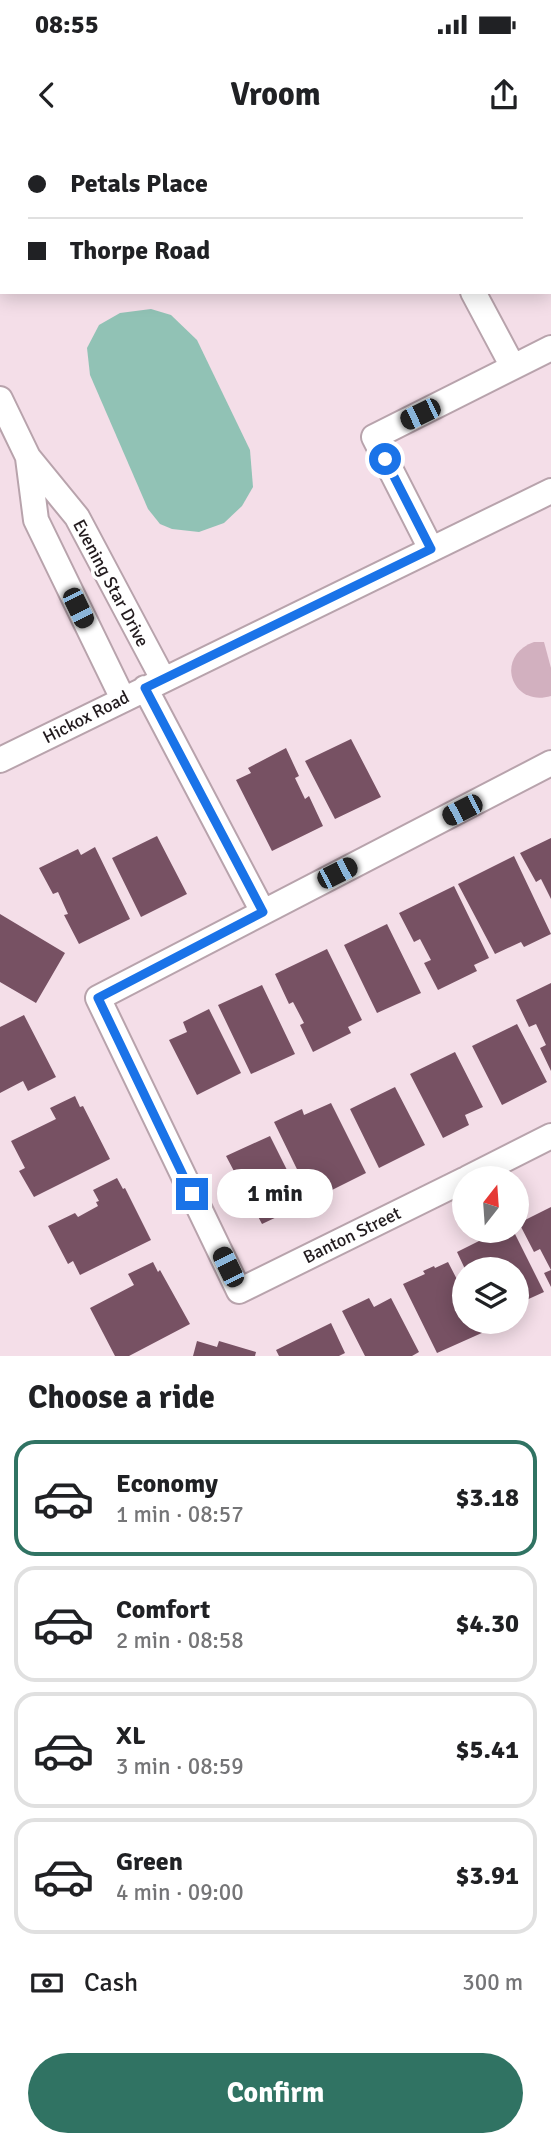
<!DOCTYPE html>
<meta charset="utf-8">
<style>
body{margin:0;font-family:Signika,sans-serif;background:#f2f2f2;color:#202124;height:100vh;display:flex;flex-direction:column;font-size:26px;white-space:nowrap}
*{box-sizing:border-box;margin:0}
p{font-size:23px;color:#757577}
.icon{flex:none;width:38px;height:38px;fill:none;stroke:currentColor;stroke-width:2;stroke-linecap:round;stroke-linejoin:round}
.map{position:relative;height:1216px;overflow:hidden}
.details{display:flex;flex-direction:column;background:#fff;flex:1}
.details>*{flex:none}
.top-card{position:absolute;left:0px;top:0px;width:551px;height:154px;box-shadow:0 4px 18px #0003;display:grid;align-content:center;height:154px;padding:0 28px;background:#fff}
.needle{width:46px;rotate:17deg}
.tools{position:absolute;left:452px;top:1026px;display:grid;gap:14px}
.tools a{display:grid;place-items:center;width:77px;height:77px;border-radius:50%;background:#fff;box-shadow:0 4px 18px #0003;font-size:35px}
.end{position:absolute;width:32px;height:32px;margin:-16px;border:9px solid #1a73e8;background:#fff;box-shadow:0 0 0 4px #fff}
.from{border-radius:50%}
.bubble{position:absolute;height:49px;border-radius:24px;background:#fff;box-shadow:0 4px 18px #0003;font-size:23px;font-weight:700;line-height:49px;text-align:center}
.car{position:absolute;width:21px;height:42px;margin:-21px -10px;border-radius:9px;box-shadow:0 0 5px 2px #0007;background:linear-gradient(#222 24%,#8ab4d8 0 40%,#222 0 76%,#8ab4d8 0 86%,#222 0)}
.top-card b{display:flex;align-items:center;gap:24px;height:66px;font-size:26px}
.top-card b+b{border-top:2px solid #e0e0e0}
.top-card i{width:18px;height:18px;background:#202124}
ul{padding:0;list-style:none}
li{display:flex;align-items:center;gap:21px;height:116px;margin:0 14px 10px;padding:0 14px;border:4px solid #e0e0e0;border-radius:21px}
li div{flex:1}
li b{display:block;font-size:26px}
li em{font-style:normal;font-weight:700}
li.active{border-color:#307363}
li>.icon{width:63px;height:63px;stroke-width:1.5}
h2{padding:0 28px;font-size:32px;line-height:84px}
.pay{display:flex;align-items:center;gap:18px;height:77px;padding:0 28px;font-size:26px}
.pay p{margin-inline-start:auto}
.cta{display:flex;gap:14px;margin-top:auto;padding:14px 28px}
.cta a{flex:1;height:80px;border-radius:42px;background:#307363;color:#fff;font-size:28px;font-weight:700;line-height:80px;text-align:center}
.status{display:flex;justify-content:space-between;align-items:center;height:49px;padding:0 35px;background:#fff;direction:ltr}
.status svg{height:19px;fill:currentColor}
header{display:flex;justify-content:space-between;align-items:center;height:91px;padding:0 28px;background:#fff;font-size:32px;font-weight:700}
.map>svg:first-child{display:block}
.green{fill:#d2b0bf}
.water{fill:#91c2b5}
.building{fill:#775163}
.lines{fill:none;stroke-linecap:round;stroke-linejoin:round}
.minor-casing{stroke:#b8a3ac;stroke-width:28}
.minor{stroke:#fff;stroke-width:24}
.route{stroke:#1a73e8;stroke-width:9}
.labels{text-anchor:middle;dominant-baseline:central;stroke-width:7;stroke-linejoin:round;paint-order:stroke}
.street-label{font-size:18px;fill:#221b1e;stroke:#fff}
</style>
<div class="status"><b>08:55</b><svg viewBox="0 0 49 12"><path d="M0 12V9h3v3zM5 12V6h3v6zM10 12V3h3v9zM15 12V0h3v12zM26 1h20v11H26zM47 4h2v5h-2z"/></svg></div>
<header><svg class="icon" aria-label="back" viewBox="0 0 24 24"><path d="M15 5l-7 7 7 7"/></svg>Vroom<svg class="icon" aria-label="share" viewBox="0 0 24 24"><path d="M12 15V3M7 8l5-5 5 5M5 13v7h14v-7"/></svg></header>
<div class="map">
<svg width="551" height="1216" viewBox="0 0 551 1216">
<rect width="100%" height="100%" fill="#f4dee8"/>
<!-- green -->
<path class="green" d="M 534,502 L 544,502 L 551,528 L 551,556 C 511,568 494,516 534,502 Z"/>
<!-- water -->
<path class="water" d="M 151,169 L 171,175 L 197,200 L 250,310 L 253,347 L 242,366 L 224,383 L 199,392 L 172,389 L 160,384 L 148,369 L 90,235 L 87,208 L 99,185 L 120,173 Z"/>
<!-- building -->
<path class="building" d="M 351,599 L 381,657 L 335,679 L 305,621 Z
M 286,608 L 299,636 L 295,638 L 305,659 L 309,656 L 323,686 L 272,711 L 236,640 L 251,633 L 248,628 Z
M 157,696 L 187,754 L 141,777 L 112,718 Z
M 551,698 L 551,759 L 541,739 L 536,742 L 520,713 Z
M 95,707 L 130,779 L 79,804 L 64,775 L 68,774 L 58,752 L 53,754 L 39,728 L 78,709 L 81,715 Z
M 514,716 L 551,794 L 524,807 L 521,802 L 495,814 L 458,744 Z
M 454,746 L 489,818 L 474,825 L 477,831 L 438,850 L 424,823 L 431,820 L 420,799 L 414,802 L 399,773 Z
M 0,774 L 65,813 L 36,863 L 0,842 Z
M 387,784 L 421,853 L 377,873 L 344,805 Z
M 327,809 L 362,880 L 348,887 L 351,893 L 313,912 L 300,885 L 304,883 L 293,862 L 289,864 L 275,834 Z
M 551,843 L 551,931 L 540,908 L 546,905 L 536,884 L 529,887 L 516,860 Z
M 262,845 L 295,914 L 251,934 L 218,865 Z
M 209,869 L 241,933 L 197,955 L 169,900 L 187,892 L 183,882 Z
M 24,875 L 56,937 L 28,951 L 23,941 L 0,953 L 0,887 Z
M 517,884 L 547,942 L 502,965 L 472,906 Z
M 455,912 L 483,967 L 465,975 L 469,985 L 443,998 L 410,934 Z
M 395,947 L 425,1005 L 379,1028 L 350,969 Z
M 75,956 L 80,967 L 83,966 L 110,1019 L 34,1057 L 19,1031 L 25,1028 L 11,1001 L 56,979 L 50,968 Z
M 331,963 L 366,1033 L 312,1060 L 274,982 L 302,969 L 304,975 Z
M 270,996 L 304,1064 L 262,1084 L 226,1016 Z
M 117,1038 L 123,1049 L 125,1048 L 151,1100 L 80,1135 L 73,1121 L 68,1124 L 48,1086 L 75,1073 L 78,1077 L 98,1066 L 96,1062 L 99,1061 L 93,1050 Z
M 551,1067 L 551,1147 L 544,1133 L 551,1130 L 540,1109 L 534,1112 L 519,1083 Z
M 501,1090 L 513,1090 L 544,1152 L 522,1162 L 525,1169 L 516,1174 L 516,1129 L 465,1129 L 457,1112 Z
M 153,1122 L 158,1132 L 160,1130 L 190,1184 L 129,1216 L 115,1216 L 90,1168 L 134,1145 L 128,1134 Z
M 448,1122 L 464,1153 L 464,1181 L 478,1181 L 484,1192 L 437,1213 L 403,1144 L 425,1134 L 423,1131 L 434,1126 L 435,1128 Z
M 369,1158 L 374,1167 L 391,1158 L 419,1212 L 412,1216 L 365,1216 L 342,1171 Z
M 331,1183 L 345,1213 L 339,1216 L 279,1216 L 276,1210 Z
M 197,1201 L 217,1207 L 219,1201 L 256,1212 L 255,1216 L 193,1216 Z"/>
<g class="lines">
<defs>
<path id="minor" d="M 393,0 L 394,2
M 550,21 L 551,20
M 473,152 L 513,227
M 0,259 L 28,317 L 77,377 L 163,539
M 28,318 L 36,380 L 123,559
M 431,409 L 374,297 L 551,208
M 145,548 L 263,772
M 0,620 L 551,351
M 468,1038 L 551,996
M 464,1040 L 239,1151 L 98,858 L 551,623"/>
</defs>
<!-- minor casing -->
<use href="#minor" class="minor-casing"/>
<!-- minor -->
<use href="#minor" class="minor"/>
</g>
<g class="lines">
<!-- route -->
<path class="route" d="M 192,1054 L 98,858 L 263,772 L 145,548 L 431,409 L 385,319"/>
</g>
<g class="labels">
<!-- street labels -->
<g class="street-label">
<text transform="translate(111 443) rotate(62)">Evening Star Drive</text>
<text transform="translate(86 577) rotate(-27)">Hickox Road</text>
<text transform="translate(352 1095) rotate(-26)">Banton Street</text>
</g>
</g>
</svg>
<div class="tools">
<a><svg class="needle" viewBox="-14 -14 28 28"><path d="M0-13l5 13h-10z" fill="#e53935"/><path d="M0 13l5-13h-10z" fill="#757577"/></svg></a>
<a><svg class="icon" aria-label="layers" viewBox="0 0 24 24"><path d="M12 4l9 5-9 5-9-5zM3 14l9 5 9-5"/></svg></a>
</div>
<i class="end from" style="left:385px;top:319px"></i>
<i class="end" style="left:192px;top:1054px"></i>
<div class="bubble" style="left:217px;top:1029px;width:116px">1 min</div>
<i class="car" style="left:420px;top:274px;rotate:244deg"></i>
<i class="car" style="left:78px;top:468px;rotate:154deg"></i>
<i class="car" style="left:462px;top:670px;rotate:243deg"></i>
<i class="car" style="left:337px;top:733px;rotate:63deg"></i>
<i class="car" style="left:228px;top:1127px;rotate:334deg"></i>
<div class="top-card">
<b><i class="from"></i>Petals Place</b>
<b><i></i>Thorpe Road</b>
</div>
</div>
<section class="details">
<h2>Choose a ride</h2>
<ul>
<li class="active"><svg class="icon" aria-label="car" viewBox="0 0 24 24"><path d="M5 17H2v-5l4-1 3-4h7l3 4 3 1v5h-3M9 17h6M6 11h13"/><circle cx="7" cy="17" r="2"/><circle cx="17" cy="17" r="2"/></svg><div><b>Economy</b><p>1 min · 08:57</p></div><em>$3.18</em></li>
<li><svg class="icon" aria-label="car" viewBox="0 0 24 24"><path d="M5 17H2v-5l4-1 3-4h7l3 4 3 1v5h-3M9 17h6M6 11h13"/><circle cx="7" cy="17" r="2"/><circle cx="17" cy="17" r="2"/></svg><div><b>Comfort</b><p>2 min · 08:58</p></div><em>$4.30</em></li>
<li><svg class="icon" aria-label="car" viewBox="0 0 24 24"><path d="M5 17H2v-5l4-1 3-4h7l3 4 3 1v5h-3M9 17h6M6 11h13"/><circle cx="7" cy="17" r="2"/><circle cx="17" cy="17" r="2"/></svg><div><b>XL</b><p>3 min · 08:59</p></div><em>$5.41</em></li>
<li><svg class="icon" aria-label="car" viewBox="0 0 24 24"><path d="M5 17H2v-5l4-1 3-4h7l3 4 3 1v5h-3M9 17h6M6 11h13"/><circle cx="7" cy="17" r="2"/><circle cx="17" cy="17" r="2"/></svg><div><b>Green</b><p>4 min · 09:00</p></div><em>$3.91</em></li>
</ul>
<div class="pay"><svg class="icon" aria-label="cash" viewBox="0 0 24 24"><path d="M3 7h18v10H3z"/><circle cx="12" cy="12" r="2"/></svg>Cash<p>300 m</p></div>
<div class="cta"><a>Confirm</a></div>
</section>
